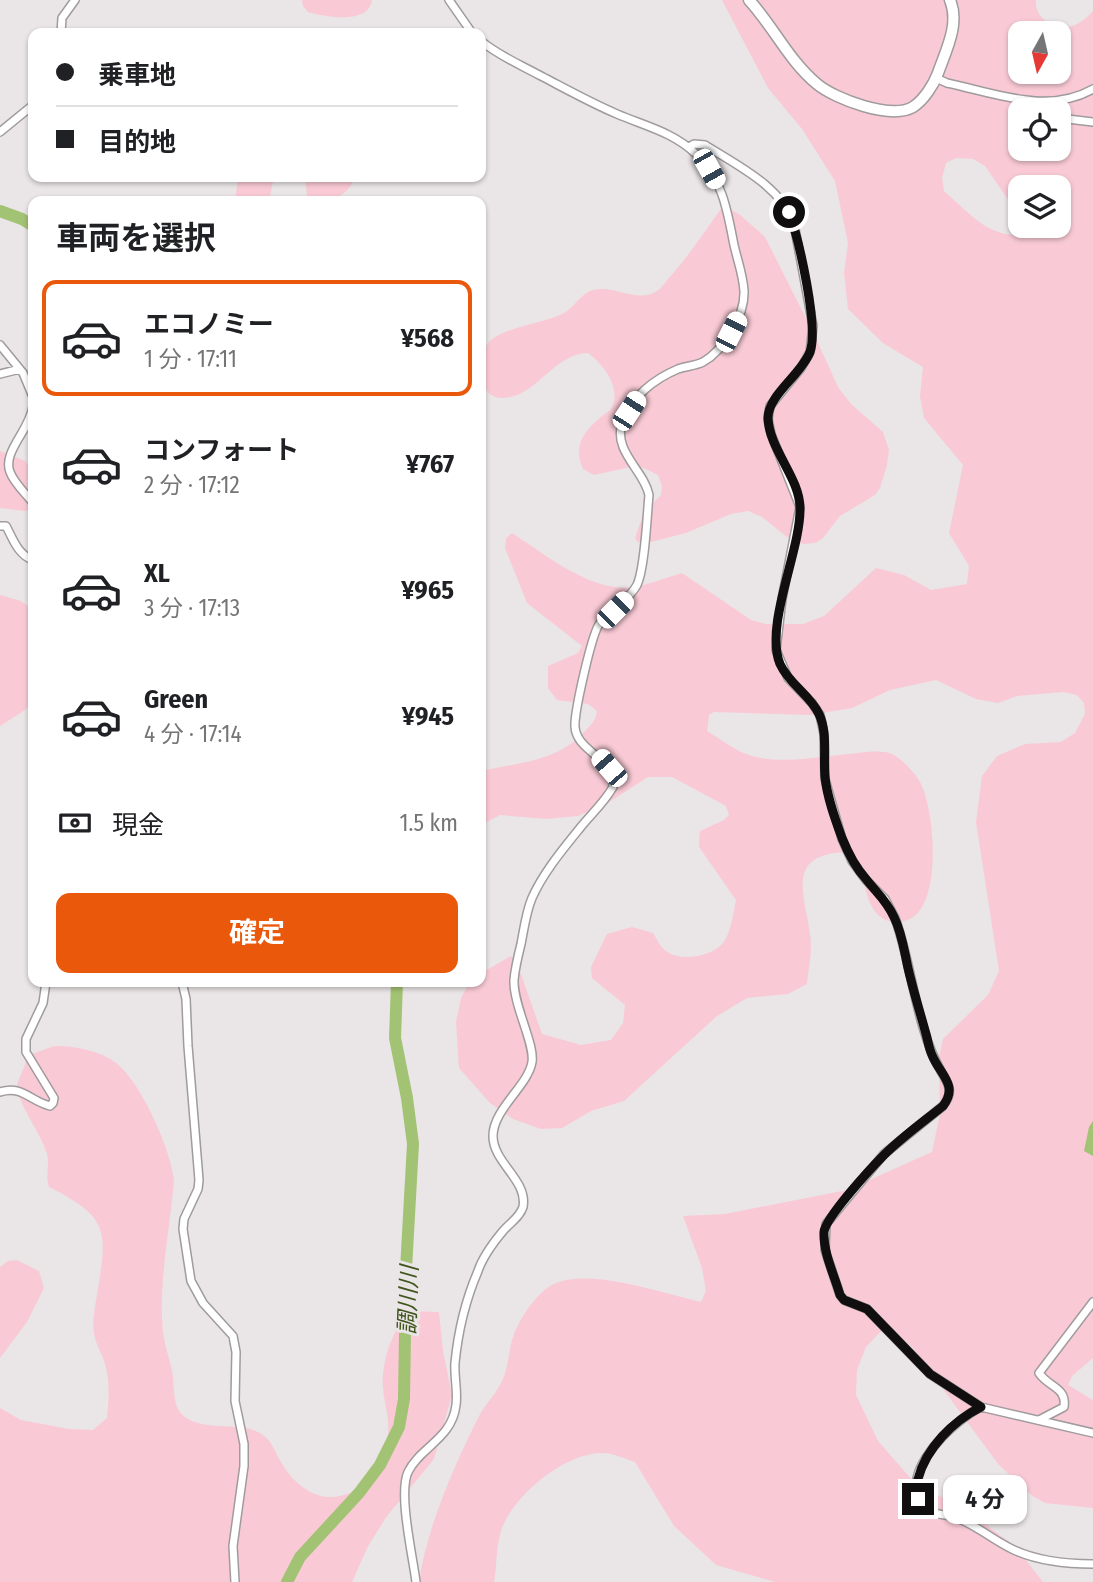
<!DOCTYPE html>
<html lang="ja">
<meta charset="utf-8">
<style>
body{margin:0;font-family:"Fira Sans Condensed","Noto Sans JP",sans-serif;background:#f6f6f6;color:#202124;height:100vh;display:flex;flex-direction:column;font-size:26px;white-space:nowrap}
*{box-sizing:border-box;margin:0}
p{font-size:23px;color:#757577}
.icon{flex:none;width:38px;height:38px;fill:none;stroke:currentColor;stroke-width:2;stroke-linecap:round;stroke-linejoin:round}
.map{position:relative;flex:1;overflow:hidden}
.sheet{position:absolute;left:28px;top:196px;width:458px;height:791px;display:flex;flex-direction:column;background:#fff;border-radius:14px;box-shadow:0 2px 5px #0004}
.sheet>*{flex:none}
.hud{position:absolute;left:28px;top:28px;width:458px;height:154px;border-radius:14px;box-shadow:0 2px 5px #0004;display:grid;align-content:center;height:154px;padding:0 28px;background:#fff}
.needle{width:46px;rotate:188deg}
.controls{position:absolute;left:1008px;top:21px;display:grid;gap:14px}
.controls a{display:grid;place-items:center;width:63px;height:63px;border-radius:14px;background:#fff;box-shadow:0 2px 5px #0004;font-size:35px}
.end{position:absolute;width:32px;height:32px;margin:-16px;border:9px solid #100e0e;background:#fff;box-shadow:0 0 0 4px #fff}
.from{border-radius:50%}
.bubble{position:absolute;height:49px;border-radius:14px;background:#fff;box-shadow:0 2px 5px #0004;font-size:23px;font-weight:700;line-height:49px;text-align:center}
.car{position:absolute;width:21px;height:42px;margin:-21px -10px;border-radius:9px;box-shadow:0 0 5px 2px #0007;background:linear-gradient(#fff 24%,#345 0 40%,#fff 0 76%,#345 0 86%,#fff 0)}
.hud b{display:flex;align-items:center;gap:24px;height:66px;font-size:26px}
.hud b+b{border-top:2px solid #e0e0e0}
.hud i{width:18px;height:18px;background:#202124}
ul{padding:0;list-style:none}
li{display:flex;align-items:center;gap:21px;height:116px;margin:0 14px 10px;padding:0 14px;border:4px solid transparent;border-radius:14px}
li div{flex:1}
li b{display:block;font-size:26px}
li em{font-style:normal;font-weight:700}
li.active{border-color:#ea580c}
li>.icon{width:63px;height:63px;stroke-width:1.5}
h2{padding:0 28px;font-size:32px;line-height:84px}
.pay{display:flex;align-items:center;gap:18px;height:77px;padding:0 28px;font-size:26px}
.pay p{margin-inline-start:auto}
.primary-button{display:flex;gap:14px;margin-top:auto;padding:14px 28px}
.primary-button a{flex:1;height:80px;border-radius:14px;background:#ea580c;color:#fff;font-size:28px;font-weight:700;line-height:80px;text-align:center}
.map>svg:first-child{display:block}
.green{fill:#f9cad5;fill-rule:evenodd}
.water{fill:#a2c373}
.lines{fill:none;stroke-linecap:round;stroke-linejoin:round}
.river{stroke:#a2c373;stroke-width:12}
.street-casing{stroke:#a09b9c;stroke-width:10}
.secondary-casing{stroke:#a09b9c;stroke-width:13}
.street{stroke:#fff;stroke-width:7}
.secondary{stroke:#fff;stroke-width:10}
.route{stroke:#100e0e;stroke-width:9}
.labels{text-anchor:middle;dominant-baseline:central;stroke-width:6;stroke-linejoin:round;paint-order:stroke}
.water-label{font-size:23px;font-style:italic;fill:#40551c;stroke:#eae5e6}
</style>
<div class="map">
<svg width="1093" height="1582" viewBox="0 0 1093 1582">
<rect width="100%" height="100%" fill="#eae5e6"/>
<!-- green -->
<path class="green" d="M 302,0 L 372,0 C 369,25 325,17 308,12 L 303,6 Z
M 722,0 L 1036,0 C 1034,17 1052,29 1068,27 C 1077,26 1087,18 1093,11 L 1093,1358 L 1072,1376 L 1068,1385 L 1093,1400 L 1093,1508 L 1045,1503 L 1031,1495 L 998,1464 L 913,1348 L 893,1330 L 880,1332 L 866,1347 L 857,1370 L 856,1395 L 878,1441 L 913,1481 L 970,1513 L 1016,1547 L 1043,1582 L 775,1582 L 716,1565 L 674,1526 L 635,1462 C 625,1459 613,1453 603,1453 C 566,1452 515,1494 502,1528 C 496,1544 497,1565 494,1582 L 419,1582 C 427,1527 454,1466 479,1416 C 485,1405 494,1396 500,1385 C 509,1370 508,1350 514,1334 C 521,1316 540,1287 559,1282 C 597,1270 661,1293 701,1302 L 706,1291 L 702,1268 L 683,1216 L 725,1214 L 847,1190 L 932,1152 L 940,1114 L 939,1057 L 943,1039 L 988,995 L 999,971 L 976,822 L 982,776 L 997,756 L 1025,744 L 1061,742 L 1075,733 L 1085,714 L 1084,703 L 1077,695 L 1063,692 L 1017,696 L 998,703 L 976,699 L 936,680 L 890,690 L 852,708 L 810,715 L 714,712 L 709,715 L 707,731 C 717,737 728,745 739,751 C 772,767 814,757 849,754 C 861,753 880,749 892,754 C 901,758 917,775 921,784 C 935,813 942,903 910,919 C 902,922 893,924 884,919 C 866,909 866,885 860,868 C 857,862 851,857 846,852 C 778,855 810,903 811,946 C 811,959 808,972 807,984 L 788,994 L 747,998 L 717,1016 L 624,1101 L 591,1111 L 562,1128 L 541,1129 L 513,1119 L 490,1103 L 459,1068 L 456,1022 L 461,998 L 467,987 L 473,982 L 481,982 L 481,974 L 485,971 L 511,956 L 516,960 L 542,1034 L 581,1045 L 611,1040 L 623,1023 L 625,1005 L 592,978 L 591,967 L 607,934 L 632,927 L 653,933 C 657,939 660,947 666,951 C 681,962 711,957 723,943 C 731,933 733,913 736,900 L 699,847 L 700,831 L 724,820 L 729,815 L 726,806 L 672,777 L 648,777 L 606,804 L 578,816 L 546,819 L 500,815 L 487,822 L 481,834 L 481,771 C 517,763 558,761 583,733 C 590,726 596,721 597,711 L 588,704 L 557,700 L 548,688 L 548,666 L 578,653 L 582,646 L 527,603 L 505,548 L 506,538 L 512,533 C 546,555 593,594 635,587 C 651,584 667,577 682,573 L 751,620 L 766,624 L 803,624 L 824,616 L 876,568 L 904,575 L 931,590 L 967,584 L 969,566 L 949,533 L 963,465 L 924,418 L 920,396 L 923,367 L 883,343 L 848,309 L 844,273 L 848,243 L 835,181 L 802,129 L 768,88 ZM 1020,33 L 1059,33 L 1059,72 L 1020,72 ZM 1020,110 L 1059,110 L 1059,149 L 1020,149 ZM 956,158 L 973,159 L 985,166 L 1020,217 L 1020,187 L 1059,187 L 1059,226 L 1022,226 L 1014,235 C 985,234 965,209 944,191 L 942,178 L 946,163 Z
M 238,177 L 274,177 L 269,201 L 235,201 Z
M 305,177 L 355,177 C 348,198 326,205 307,196 Z
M 723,206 L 739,214 L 765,237 L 813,332 L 838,387 L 851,404 L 883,432 L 889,450 L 887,465 L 880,488 L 875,495 L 840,516 L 823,538 L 815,543 L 803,544 L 787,537 L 762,517 L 748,511 L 731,514 L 686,533 L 651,542 L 638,542 L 635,538 L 644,512 L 661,495 L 662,486 L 658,475 L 646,469 L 635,466 L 594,475 L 583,469 C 573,446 583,432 601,417 C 604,414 607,413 610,410 C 624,390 603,364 588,353 C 552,354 536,399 501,398 C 478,397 476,361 486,346 C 497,327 545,324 564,313 C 573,308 579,297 588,292 C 609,281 637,305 657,291 C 661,288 665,283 668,279 C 688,257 705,231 723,206 Z
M 0,451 L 25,461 L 33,470 L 33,509 L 25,511 L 0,508 Z
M 0,595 L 21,601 L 33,610 L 33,701 L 25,710 L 0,726 Z
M 54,1046 C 75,1046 99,1050 116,1063 C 141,1082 171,1150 174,1180 C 170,1231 158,1281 163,1333 C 165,1346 169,1358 172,1370 C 174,1381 173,1396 177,1407 C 188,1432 229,1423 250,1429 C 273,1436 272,1449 284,1467 C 306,1500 339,1508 368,1480 C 382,1466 390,1440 388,1421 C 387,1410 384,1400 383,1389 C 381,1362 392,1330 410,1311 L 439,1312 L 443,1351 L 452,1395 L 434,1459 L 387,1516 L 368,1546 L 352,1582 L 0,1582 L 0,1408 L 21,1420 L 69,1429 L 93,1430 L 107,1418 C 109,1399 110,1382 105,1364 C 102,1354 95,1343 94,1333 C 92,1321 95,1307 97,1295 C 107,1232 111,1218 49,1187 C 45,1174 50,1165 47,1154 C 40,1132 25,1115 18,1093 L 17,1084 L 29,1055 Z
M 17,1260 L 39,1271 L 44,1288 L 27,1322 L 0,1358 L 0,1267 L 8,1261 Z"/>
<!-- water -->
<path class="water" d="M 1093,1121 L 1093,1156 L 1084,1151 L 1089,1127 Z"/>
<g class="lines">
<!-- river -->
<path class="river" d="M 0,211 L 22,219 L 33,226
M 287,1582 L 300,1557 L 359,1493 L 380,1465 L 399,1427 L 404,1399 L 406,1269 L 413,1144 L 407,1098 L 395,1038 L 397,982"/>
<defs>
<path id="street" d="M 449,0 L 472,33
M 61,33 L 62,18 L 75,0
M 936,78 L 947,83 C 995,93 1047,115 1093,89
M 1059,118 L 1093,122
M 0,132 L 33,105
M 689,147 L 694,144 L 705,145 C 738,166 781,186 794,224 L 813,326 L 810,352 L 801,368 L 770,406 L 768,419 L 771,434 L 800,507 L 782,599 L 776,650 L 788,678 L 812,703 L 820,715 L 824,734 L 825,779 L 842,839 L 852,861 L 866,880 L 885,899 L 895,918 C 913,968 915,1026 942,1073 C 950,1086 953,1093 943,1106 L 884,1154 L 826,1224 L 825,1250 L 840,1295 L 844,1300 L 867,1309 L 930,1374 L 981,1407 L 1093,1433
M 0,345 L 23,373 L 33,397
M 0,374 L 20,369
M 33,406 C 30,430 2,452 10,472 C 14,483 26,494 33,503
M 0,526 L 6,526 C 13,539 18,555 33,560
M 182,982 L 186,999 L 188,1046 L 199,1180 L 198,1189 L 184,1219 L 183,1229 L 191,1281 L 203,1303 L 233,1336 L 236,1352 L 235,1401 L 244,1444 L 244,1466 L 233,1546 L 235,1582
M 0,1092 C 22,1085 30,1101 50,1106 L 53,1103 L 54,1098 L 26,1052 L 26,1039 L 43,1003 L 46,982
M 981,1407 C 953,1421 897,1473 922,1507 C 928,1515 948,1514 957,1518 C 978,1526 994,1541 1014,1550 C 1038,1561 1067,1564 1093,1564
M 1039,1420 L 1064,1407 C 1067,1387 1048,1387 1039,1373 L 1093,1302
M 416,1582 C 413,1557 398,1494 408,1472 C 420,1447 452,1439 456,1405 C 458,1391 454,1377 455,1363 C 458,1332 466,1299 478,1271 C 483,1256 493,1243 503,1231 C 510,1223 520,1217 523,1207 C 528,1180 493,1163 493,1136 C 493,1109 528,1086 532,1062 C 535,1044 513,1005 514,980 C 515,968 518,956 521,944 C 524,929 526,912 532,898 C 543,873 563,849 580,828 C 591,814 604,803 613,787 C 613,756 577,752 575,727 C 574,713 592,632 600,623 C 611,610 629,600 637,585 C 645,568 647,515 649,495 C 644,470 613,452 622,423 C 631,397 654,379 678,369 C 686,366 695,366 703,362 C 724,350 745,316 744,291 C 743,273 736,257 733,240 C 727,208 721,177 696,154 C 673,132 645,126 617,114 C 591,103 566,89 541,76 C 521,65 499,56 481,41"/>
<path id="secondary" d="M 749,0 C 773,26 789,61 817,84 C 835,99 891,120 913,107 C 924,100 934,84 938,73 C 946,50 960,24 950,0"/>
</defs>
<!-- street casing -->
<use href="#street" class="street-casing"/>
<!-- secondary casing -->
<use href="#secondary" class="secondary-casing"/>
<!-- street -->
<use href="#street" class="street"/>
<!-- secondary -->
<use href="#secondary" class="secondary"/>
</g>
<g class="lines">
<!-- route -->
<path class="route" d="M 789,212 C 799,240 819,327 810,352 C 801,375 768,395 768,418 C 769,449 800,478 800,508 C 801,550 764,625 780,664 C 789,684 810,695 819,714 C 828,733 823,757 825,777 C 827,797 835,819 842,838 C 848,853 855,867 866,879 C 876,892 887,901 894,917 C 902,933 904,950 908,968 C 913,990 920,1012 926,1034 C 928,1041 929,1049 932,1055 C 940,1075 959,1085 943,1106 C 923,1122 902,1137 884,1155 C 872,1167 825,1218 824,1232 C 823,1253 834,1274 840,1295 L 844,1300 L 867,1309 L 930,1374 L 981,1407 C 953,1421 926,1448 918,1479 C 915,1487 913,1492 918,1499"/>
</g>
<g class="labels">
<!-- water labels -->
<g class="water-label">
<text transform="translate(408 1300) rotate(-88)">調川川</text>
</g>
</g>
</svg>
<div class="controls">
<a><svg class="needle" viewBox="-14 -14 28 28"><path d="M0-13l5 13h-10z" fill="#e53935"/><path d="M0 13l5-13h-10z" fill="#757577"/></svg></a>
<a><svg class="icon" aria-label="locate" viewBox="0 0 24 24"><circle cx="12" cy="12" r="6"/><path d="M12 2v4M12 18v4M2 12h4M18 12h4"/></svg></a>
<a><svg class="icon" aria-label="layers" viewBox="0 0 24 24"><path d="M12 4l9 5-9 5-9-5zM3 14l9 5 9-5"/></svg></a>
</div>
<i class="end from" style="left:789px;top:212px"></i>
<i class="end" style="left:918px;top:1499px"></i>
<div class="bubble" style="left:943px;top:1475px;width:84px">4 分</div>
<i class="car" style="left:709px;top:169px;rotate:151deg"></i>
<i class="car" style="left:731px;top:332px;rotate:27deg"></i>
<i class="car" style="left:629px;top:411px;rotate:33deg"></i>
<i class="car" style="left:615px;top:610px;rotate:45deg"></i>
<i class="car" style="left:609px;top:768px;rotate:319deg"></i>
<div class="hud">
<b><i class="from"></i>乗車地</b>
<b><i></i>目的地</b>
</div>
<section class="sheet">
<h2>車両を選択</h2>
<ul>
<li class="active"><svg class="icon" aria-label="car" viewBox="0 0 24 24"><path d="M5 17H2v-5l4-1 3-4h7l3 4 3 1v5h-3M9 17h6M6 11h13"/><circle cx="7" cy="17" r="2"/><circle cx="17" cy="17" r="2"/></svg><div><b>エコノミー</b><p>1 分 · 17:11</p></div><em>¥568</em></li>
<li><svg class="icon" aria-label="car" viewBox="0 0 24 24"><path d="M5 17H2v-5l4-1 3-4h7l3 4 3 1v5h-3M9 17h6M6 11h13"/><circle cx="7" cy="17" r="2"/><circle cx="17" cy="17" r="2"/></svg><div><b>コンフォート</b><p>2 分 · 17:12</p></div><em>¥767</em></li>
<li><svg class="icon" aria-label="car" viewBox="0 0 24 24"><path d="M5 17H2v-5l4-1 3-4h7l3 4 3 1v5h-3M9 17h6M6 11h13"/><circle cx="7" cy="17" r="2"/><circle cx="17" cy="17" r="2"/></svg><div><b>XL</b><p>3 分 · 17:13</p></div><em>¥965</em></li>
<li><svg class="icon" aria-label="car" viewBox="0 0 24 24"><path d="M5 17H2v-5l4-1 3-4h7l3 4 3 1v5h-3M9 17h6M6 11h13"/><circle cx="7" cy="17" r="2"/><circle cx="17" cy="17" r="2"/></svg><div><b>Green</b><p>4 分 · 17:14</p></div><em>¥945</em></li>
</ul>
<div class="pay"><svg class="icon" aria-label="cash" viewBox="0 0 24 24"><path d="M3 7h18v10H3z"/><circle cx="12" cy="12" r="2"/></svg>現金<p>1.5 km</p></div>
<div class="primary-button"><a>確定</a></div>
</section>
</div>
